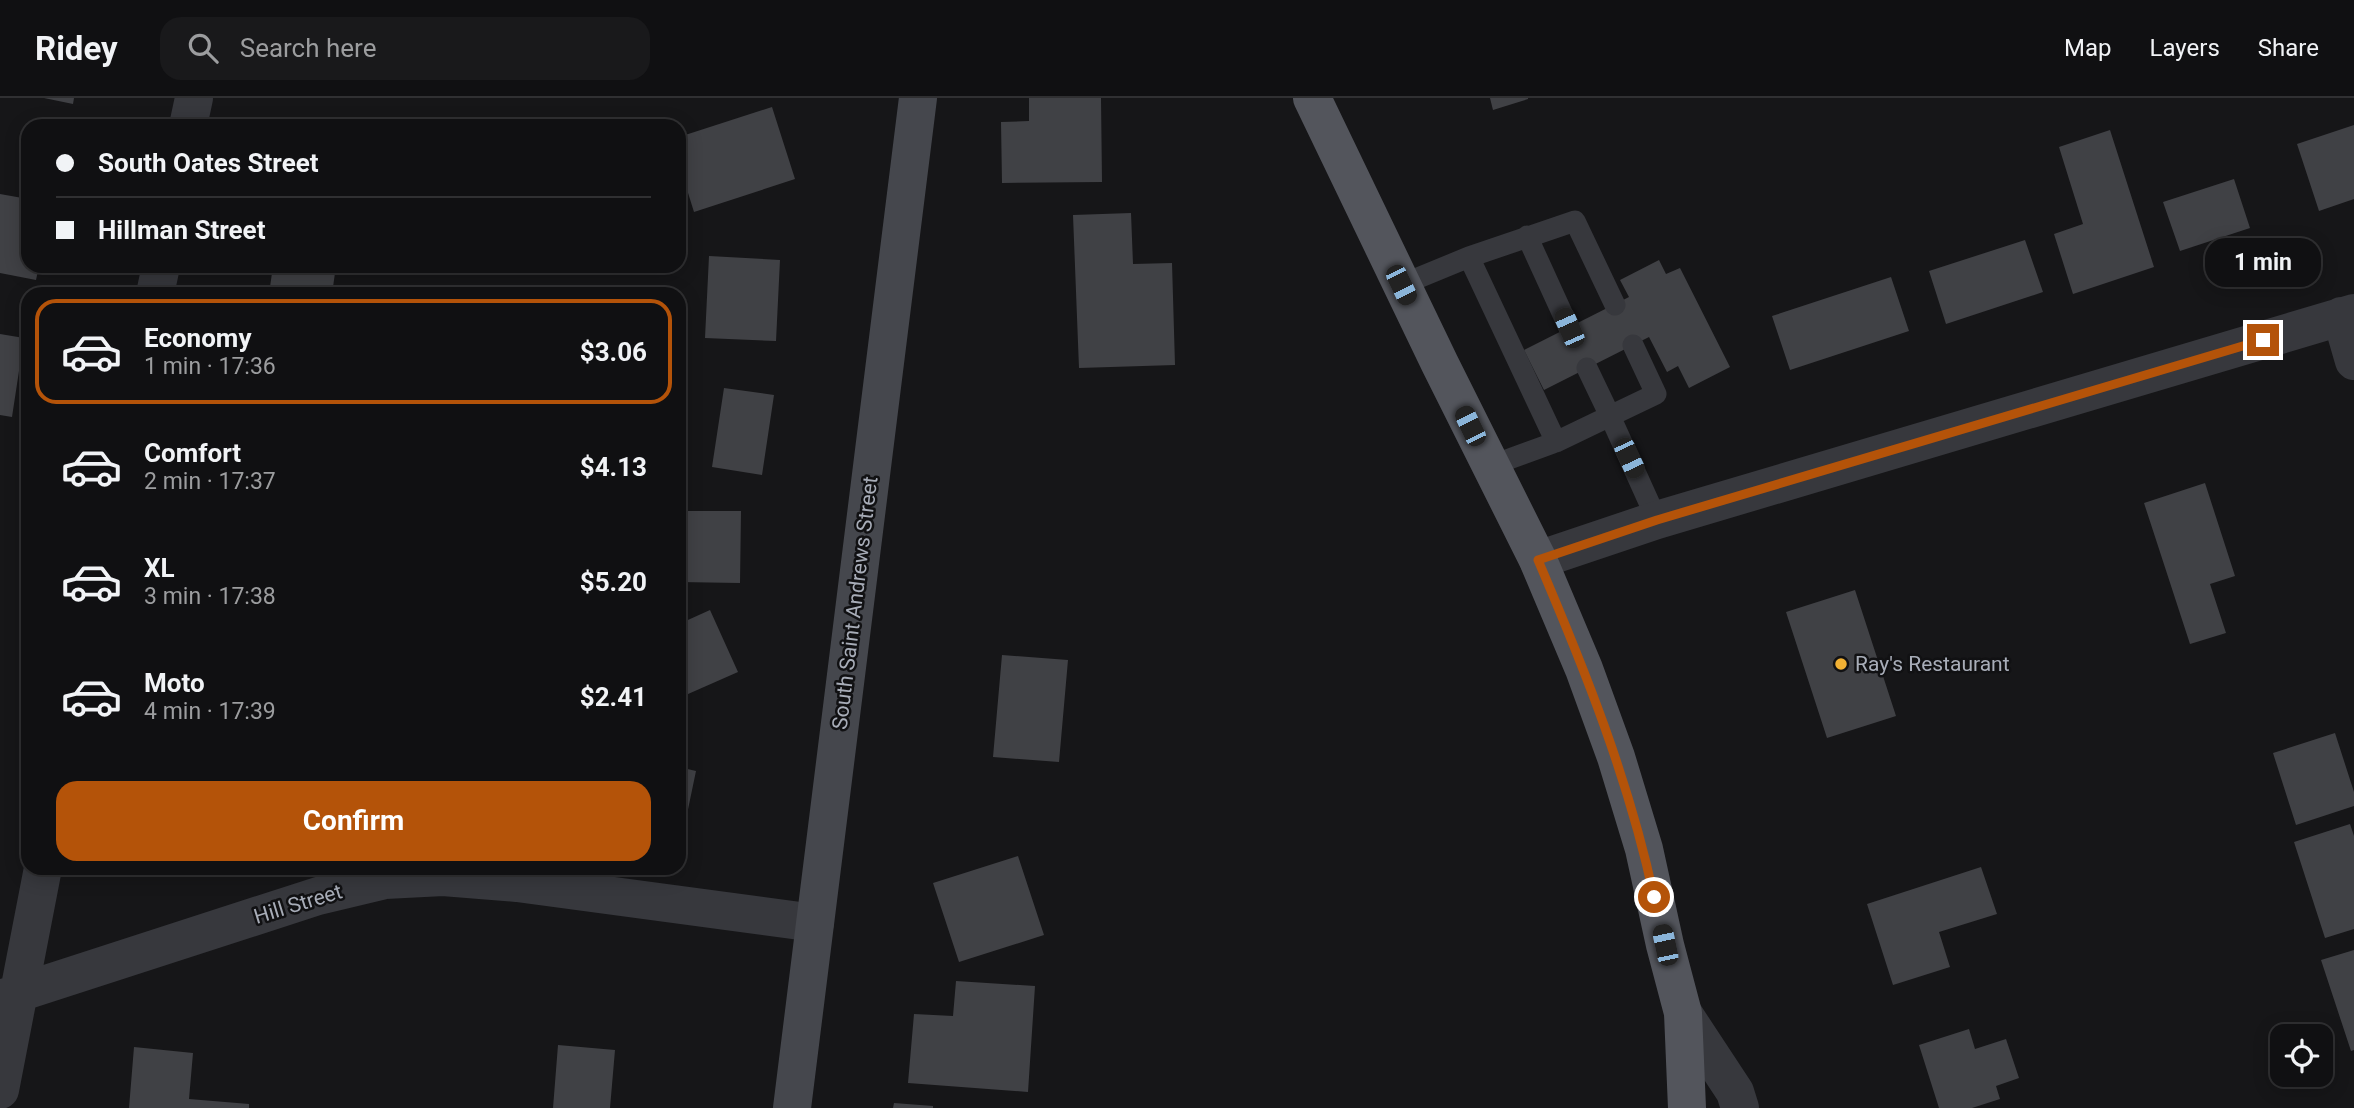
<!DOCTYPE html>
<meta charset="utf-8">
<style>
body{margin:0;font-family:Roboto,sans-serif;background:#19191b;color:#f1f3f6;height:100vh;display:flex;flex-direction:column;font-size:26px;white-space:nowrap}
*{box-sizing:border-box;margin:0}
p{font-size:23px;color:#9c9d9f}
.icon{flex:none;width:38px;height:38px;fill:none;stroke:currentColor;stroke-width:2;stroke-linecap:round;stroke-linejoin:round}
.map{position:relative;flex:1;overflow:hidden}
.details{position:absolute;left:21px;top:189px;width:665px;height:588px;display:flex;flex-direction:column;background:#101012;border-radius:21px;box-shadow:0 4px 18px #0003,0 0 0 2px #303032}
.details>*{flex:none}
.guide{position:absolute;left:21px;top:21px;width:665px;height:154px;border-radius:21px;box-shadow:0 4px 18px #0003,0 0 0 2px #303032;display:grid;align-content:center;height:154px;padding:0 35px;background:#101012}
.tools{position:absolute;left:2270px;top:926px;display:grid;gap:14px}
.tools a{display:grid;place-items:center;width:63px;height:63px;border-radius:14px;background:#101012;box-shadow:0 4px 18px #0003,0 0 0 2px #303032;font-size:35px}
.end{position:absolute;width:32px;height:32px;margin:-16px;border:9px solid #b45309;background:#fff;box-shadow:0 0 0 4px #fff}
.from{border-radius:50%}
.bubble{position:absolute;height:49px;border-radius:21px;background:#101012;box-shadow:0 4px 18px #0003,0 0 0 2px #303032;font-size:23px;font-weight:700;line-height:49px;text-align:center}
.car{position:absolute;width:21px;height:42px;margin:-21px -10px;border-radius:9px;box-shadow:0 0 5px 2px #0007;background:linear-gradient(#222 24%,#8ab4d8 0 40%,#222 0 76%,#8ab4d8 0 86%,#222 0)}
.guide b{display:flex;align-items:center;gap:24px;height:66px;font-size:26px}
.guide b+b{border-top:2px solid #303032}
.guide i{width:18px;height:18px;background:#f1f3f6}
ul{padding:12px 0 0;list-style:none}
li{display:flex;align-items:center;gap:21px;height:105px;margin:0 14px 10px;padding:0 21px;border:4px solid transparent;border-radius:21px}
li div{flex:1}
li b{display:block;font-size:26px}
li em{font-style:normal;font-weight:700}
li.selected{border-color:#b45309}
li>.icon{width:63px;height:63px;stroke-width:1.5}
.cta{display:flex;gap:14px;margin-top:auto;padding:14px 35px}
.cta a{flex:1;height:80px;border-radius:21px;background:#b45309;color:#fff;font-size:28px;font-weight:700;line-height:80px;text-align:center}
header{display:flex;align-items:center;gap:42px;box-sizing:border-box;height:98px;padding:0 35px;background:#101012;border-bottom:2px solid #303032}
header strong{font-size:33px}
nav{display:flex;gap:38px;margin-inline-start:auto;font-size:24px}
.search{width:490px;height:63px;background:#19191b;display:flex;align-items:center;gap:18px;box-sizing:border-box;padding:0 24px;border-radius:21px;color:#9c9d9f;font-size:26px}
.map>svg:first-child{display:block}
.building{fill:#404145}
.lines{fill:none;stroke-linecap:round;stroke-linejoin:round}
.lane{stroke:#37383d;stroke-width:21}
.street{stroke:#37383d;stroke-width:38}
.secondary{stroke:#45474d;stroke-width:38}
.primary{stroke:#53555c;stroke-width:38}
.route{stroke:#b45309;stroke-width:9}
.poi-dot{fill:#f2b134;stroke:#111113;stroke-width:2.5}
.labels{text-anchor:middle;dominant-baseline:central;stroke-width:5;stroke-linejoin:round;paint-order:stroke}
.street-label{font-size:21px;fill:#a8adb8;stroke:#111113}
.poi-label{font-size:21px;fill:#a8adb8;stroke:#111113;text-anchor:start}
</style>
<header>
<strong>Ridey</strong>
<div class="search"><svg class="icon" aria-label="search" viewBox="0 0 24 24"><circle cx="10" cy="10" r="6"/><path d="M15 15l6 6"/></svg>Search here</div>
<nav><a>Map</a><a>Layers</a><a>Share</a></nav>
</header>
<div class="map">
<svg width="2354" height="1010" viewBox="0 0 2354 1010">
<rect width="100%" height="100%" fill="#161618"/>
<!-- building -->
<path class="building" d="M 44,0 L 74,0 L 73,6 Z
M 1029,0 L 1101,0 L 1102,84 L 1002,85 L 1001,24 L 1029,23 Z
M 1490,0 L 1528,0 L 1528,1 L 1493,12 Z
M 772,9 L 795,81 L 694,114 L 679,66 L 679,39 Z
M 2354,27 L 2354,101 L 2319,113 L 2297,46 Z
M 2110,32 L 2154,169 L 2073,196 L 2054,136 L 2083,126 L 2059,49 Z
M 2234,81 L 2250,130 L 2180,153 L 2163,104 Z
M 0,96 L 28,101 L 28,168 L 39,168 L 36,182 L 0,175 Z
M 1131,115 L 1133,166 L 1172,165 L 1175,267 L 1079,270 L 1073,117 Z
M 2025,142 L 2043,194 L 1946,226 L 1929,173 Z
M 709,158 L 780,162 L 776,243 L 705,240 Z
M 1659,162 L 1666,176 L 1680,170 L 1730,269 L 1689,290 L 1678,268 L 1667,274 L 1649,239 L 1544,292 L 1524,252 L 1629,199 L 1620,182 Z
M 273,168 L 336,168 L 332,196 L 269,196 Z
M 1891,179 L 1909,233 L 1790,272 L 1772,218 Z
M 0,236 L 24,240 L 12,319 L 0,317 Z
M 724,290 L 774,297 L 762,377 L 712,369 Z
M 2205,385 L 2235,478 L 2210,486 L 2226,535 L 2190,546 L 2144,405 Z
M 679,413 L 741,413 L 740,485 L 679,484 Z
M 1855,492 L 1896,618 L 1827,640 L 1786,514 Z
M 710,512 L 738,574 L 679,600 L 679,526 Z
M 1002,557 L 1068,562 L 1059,664 L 993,659 Z
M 2335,635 L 2354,694 L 2354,708 L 2296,727 L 2273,655 Z
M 679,669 L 696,673 L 681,745 L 679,745 Z
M 2350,726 L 2354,738 L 2354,831 L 2325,840 L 2294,744 Z
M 1018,758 L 1044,837 L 959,864 L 933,785 Z
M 1981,769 L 1997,816 L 1939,834 L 1950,869 L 1893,887 L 1867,806 Z
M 2354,852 L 2354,952 L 2351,953 L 2321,862 Z
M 956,883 L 1035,888 L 1028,994 L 908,985 L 914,916 L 953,918 Z
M 1969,931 L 1975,951 L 2006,941 L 2019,980 L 1996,988 L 2000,1001 L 1972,1010 L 1939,1010 L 1919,947 Z
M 558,947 L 615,952 L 610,1010 L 553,1010 Z
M 134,949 L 193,955 L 189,1001 L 249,1006 L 249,1010 L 129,1010 Z
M 894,1005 L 933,1008 L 933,1010 L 893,1010 Z"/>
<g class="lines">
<!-- lane -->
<path class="lane" d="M 1527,138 L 1569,230
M 1469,159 L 1556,344
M 1401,187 L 1469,159 L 1575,123 L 1615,207
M 1587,270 L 1610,318 L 1656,296 L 1633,247
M 1490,368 L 1556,344 L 1610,318 L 1657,422"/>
<!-- street -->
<path class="street" d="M 188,28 L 194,0
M 155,196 L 161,168
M 2341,218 L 2354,263
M 1538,462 L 1657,422 L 2354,215
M 0,901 L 318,798 L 385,782 L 443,779 L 517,785 L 815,825
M 1683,915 L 1735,994 L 1740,1010
M 0,992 L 43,770"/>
<!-- secondary -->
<path class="secondary" d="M 792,1010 L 918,0"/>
<!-- primary -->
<path class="primary" d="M 1312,0 L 1440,266 L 1538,462 L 1584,571 L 1616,659 L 1644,751 L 1665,847 L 1683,915 L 1687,1010"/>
</g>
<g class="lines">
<!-- route -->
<path class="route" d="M 1654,799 C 1629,682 1585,572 1538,462 L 1657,422 L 2263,242"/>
</g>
<!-- markers -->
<circle class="poi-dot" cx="1841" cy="566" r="7"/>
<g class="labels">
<!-- street labels -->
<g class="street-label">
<text transform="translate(855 505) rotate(-83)">South Saint Andrews Street</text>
<text transform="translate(298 806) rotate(-17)">Hill Street</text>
</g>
<!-- poi labels -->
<g class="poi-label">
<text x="1855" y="566">Ray's Restaurant</text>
</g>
</g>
</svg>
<div class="tools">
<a><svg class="icon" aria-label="locate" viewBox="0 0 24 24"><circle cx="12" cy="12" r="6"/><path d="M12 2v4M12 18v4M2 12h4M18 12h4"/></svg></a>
</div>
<i class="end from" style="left:1654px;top:799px"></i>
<i class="end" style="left:2263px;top:242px"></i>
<div class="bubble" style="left:2205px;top:140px;width:116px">1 min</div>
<i class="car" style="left:1401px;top:187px;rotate:154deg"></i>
<i class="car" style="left:1569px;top:230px;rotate:336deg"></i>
<i class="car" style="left:1470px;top:328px;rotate:334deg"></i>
<i class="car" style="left:1629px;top:360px;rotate:155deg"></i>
<i class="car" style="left:1665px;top:847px;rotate:348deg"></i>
<div class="guide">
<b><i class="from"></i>South Oates Street</b>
<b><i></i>Hillman Street</b>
</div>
<section class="details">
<ul>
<li class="selected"><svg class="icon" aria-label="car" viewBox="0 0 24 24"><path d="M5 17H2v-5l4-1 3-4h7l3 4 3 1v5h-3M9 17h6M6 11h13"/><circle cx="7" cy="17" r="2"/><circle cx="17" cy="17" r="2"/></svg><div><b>Economy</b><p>1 min · 17:36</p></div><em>$3.06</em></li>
<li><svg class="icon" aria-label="car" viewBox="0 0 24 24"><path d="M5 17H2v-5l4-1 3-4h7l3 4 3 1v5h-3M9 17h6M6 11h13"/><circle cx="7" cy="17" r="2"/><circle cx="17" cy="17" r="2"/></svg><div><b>Comfort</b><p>2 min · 17:37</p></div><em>$4.13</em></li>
<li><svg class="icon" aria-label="car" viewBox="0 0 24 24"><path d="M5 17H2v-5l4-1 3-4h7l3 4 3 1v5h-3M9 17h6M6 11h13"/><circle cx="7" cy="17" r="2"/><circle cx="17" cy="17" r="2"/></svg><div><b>XL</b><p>3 min · 17:38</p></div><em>$5.20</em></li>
<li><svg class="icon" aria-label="car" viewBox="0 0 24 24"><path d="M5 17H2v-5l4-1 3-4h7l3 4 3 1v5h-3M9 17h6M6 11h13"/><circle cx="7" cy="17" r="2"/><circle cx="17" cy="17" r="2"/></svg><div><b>Moto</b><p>4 min · 17:39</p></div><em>$2.41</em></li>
</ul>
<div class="cta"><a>Confirm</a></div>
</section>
</div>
